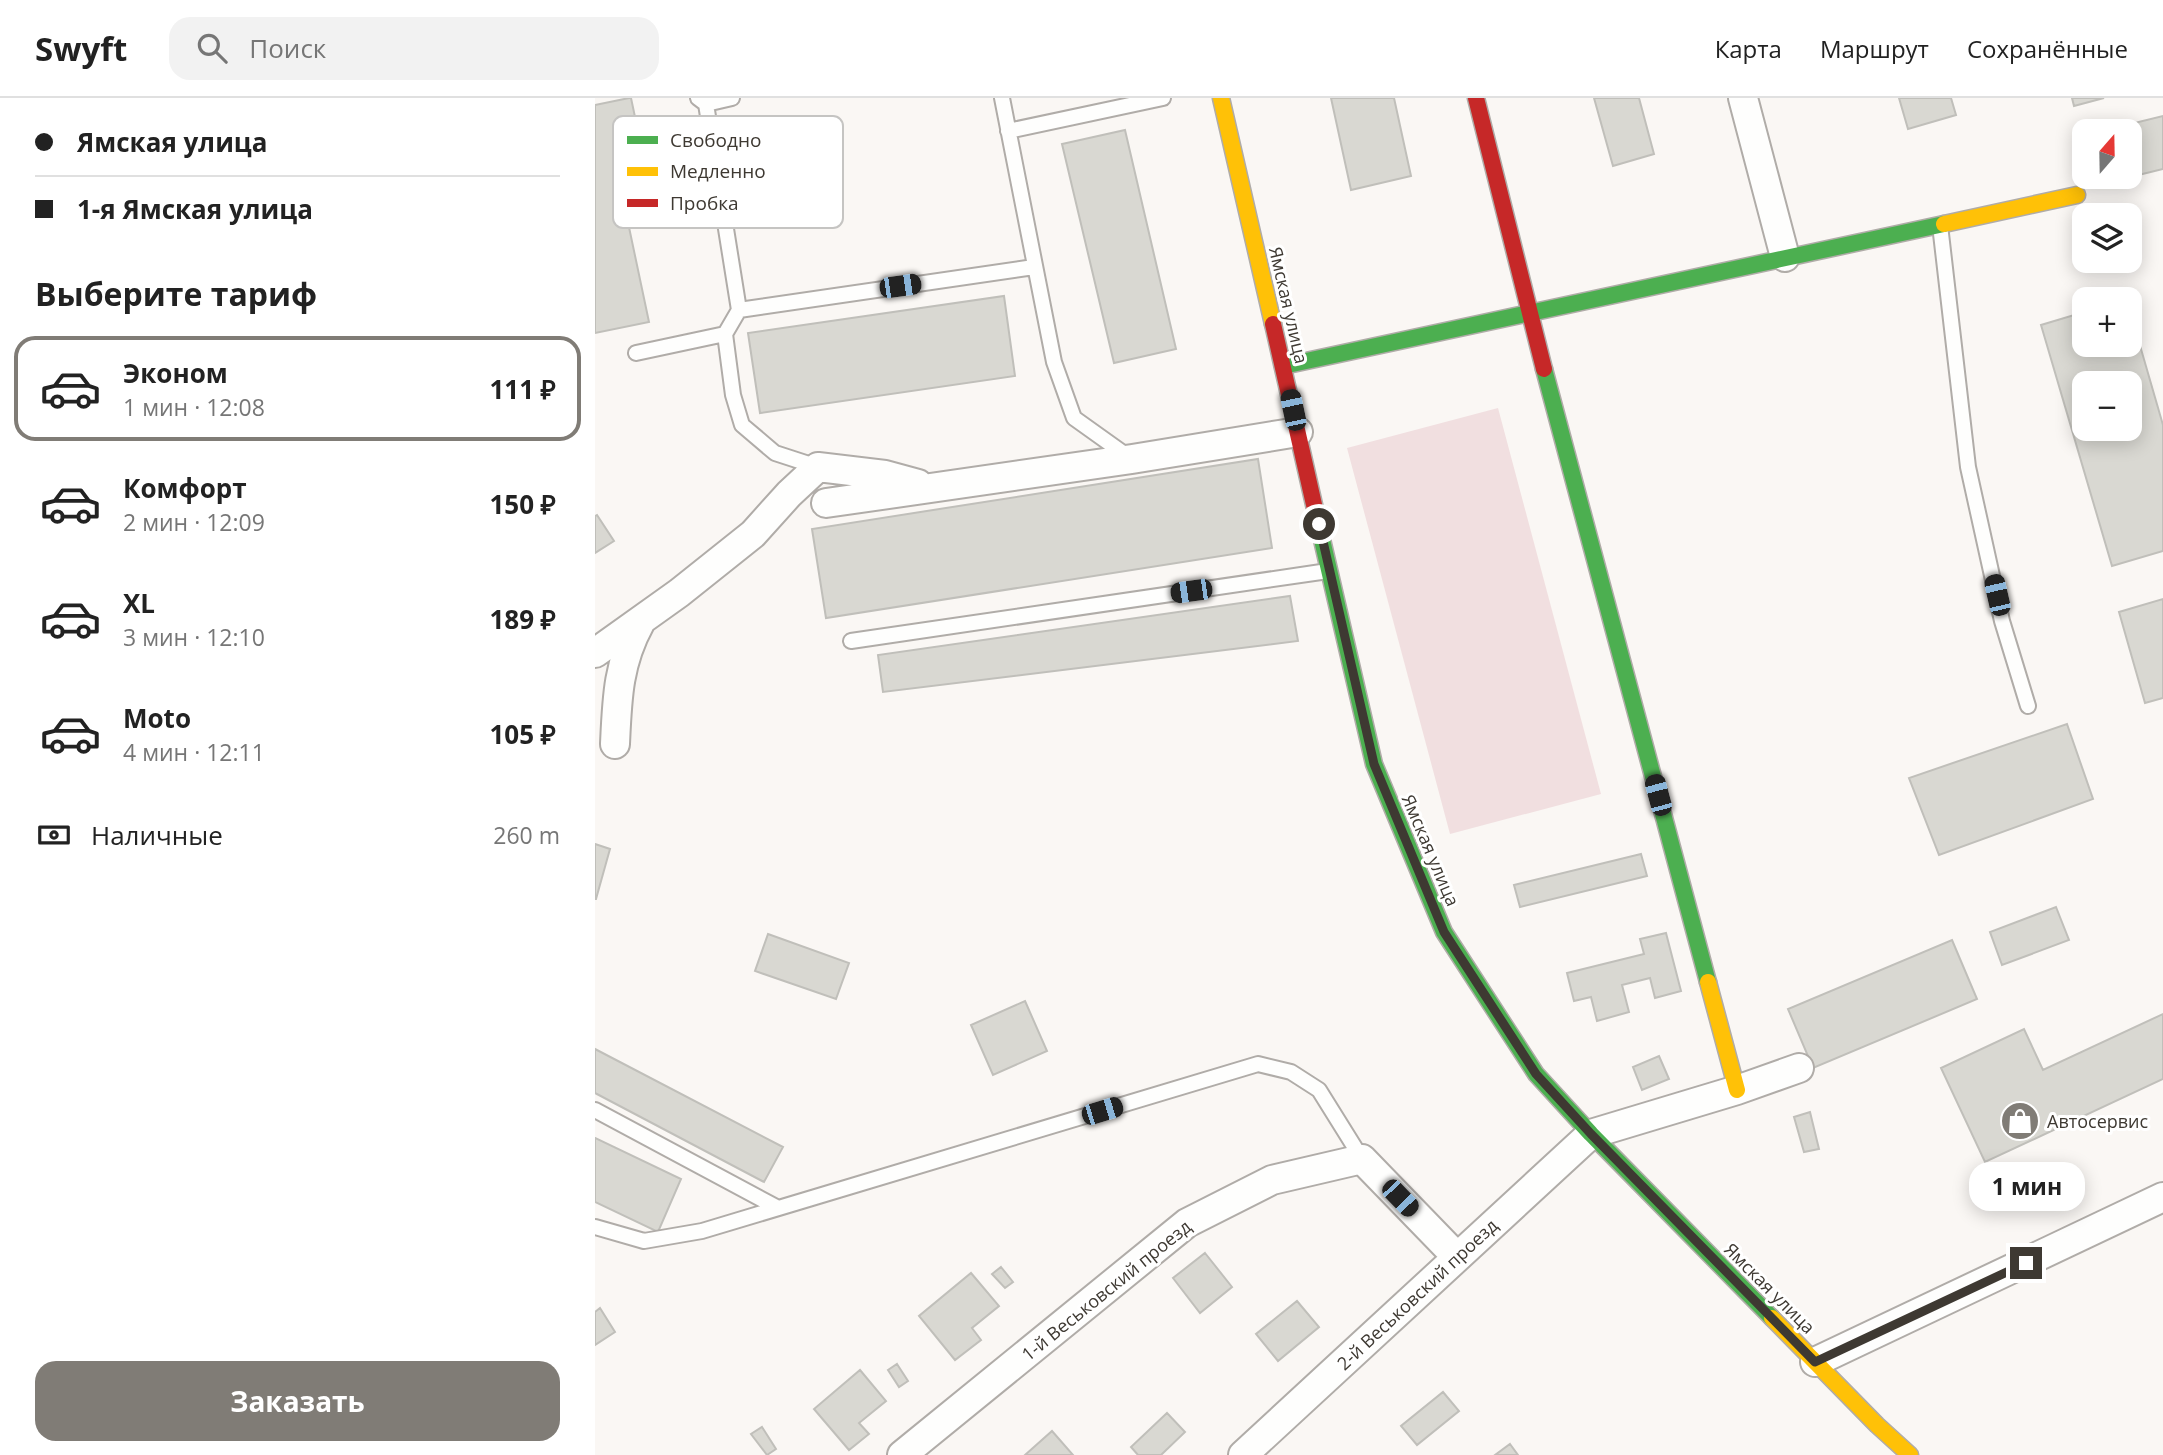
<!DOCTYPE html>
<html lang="ru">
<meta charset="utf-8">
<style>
body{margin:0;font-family:"Open Sans",sans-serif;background:#f2f2f2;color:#222;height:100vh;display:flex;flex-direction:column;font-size:26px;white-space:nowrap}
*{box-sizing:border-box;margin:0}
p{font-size:23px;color:#767676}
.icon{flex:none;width:38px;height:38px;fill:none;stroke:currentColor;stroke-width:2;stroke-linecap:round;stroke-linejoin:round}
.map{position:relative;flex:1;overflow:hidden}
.drawer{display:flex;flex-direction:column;background:#fff;width:595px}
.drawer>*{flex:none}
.guide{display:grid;align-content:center;height:154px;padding:0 35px;background:#fff}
.needle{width:46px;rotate:20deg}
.tools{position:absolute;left:1477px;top:21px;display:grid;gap:14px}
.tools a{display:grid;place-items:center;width:70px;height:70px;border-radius:14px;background:#fff;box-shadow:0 4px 18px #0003;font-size:35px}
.end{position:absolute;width:32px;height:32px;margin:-16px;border:9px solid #3e3932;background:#fff;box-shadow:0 0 0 4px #fff}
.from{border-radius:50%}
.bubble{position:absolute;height:49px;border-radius:21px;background:#fff;box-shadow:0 4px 18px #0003;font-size:23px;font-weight:700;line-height:49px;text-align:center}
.car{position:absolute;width:21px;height:42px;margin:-21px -10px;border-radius:9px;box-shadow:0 0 5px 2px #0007;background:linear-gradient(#222 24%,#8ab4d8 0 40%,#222 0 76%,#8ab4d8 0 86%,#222 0)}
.guide b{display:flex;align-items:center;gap:24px;height:66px;font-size:26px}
.guide b+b{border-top:2px solid #e0e0e0}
.guide i{width:18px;height:18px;background:#222}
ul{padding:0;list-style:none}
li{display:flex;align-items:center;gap:21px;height:105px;margin:0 14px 10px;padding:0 21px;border:4px solid transparent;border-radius:21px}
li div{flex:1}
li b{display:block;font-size:26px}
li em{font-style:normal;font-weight:700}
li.current{border-color:#807c76}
li>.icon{width:63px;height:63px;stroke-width:1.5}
h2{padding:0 35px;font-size:32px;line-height:84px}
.pay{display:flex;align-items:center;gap:18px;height:77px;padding:0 35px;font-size:26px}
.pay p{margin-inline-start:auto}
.primary-button{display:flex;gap:14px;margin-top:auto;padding:14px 35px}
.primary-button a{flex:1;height:80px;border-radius:21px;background:#807c76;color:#fff;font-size:28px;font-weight:700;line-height:80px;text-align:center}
header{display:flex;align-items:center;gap:42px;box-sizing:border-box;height:98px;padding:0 35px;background:#fff;border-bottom:2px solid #e0e0e0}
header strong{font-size:33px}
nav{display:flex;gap:38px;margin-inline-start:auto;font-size:24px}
.search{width:490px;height:63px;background:#f2f2f2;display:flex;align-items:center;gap:18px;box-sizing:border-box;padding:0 24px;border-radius:21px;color:#767676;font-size:26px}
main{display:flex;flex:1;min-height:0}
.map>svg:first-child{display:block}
.green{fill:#f1dfe0}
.building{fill:#d9d8d2;stroke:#c0bfba;stroke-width:2;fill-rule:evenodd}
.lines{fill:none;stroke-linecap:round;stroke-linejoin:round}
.lane-casing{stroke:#b0aca8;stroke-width:18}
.street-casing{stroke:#b0aca8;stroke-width:32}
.fast-casing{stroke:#b0aca8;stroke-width:19}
.slow-casing{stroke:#b0aca8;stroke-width:19}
.jam-casing{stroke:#b0aca8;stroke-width:19}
.lane{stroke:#fefefd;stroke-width:14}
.street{stroke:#fefefd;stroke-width:28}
.fast{stroke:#4caf50;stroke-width:16}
.slow{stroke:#ffc107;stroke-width:16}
.jam{stroke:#c62828;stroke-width:16}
.route{stroke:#3e3932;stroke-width:9}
.labels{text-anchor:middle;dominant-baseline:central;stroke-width:6;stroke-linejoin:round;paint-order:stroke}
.street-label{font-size:18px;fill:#3e3932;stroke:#fff}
.poi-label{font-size:18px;fill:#3e3932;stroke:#fff;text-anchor:start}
.key{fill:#fff;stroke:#c5c4c2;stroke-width:2}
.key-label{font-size:19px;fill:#3e3932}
</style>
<header>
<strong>Swyft</strong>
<div class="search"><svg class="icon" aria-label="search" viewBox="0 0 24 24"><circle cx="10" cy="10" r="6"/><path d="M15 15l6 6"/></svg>Поиск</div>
<nav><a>Карта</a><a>Маршрут</a><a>Сохранённые</a></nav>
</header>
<main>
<section class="drawer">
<div class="guide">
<b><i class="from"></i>Ямская улица</b>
<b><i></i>1-я Ямская улица</b>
</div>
<h2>Выберите тариф</h2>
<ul>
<li class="current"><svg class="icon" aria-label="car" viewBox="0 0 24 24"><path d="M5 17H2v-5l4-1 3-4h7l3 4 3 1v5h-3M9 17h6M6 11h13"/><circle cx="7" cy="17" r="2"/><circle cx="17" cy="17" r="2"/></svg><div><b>Эконом</b><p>1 мин · 12:08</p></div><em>111 ₽</em></li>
<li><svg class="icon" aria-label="car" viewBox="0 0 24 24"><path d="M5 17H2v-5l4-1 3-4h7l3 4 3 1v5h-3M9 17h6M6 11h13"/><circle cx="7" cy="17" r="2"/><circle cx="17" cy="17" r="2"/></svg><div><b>Комфорт</b><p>2 мин · 12:09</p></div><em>150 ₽</em></li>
<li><svg class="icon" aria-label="car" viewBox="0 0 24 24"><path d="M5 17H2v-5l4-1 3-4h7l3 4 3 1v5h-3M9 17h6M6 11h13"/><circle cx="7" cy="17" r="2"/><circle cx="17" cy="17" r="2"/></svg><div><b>XL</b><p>3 мин · 12:10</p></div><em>189 ₽</em></li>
<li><svg class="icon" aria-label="car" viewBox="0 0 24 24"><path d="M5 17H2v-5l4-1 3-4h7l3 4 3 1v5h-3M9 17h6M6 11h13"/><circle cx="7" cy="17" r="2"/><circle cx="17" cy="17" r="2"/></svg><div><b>Moto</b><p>4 мин · 12:11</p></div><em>105 ₽</em></li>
</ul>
<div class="pay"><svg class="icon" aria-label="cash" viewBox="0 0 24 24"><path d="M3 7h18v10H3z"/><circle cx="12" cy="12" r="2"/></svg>Наличные<p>260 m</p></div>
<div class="primary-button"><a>Заказать</a></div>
</section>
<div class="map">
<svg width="1568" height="1357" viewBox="0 0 1568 1357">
<rect width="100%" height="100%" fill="#faf7f4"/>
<!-- green -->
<path class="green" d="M 903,310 L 1006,696 L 855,736 L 752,350 Z"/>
<!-- building -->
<path class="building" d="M 34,0 L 36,0 L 59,109 L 31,115 L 54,224 L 0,235 L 0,7 Z
M 736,0 L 799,0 L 816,78 L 756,92 Z
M 999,0 L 1044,0 L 1059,56 L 1018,68 Z
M 1304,0 L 1356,0 L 1361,17 L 1313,31 Z
M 1477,0 L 1509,0 L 1479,8 Z
M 1568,18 L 1568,71 L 1523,82 L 1522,79 L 1535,79 L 1535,33 L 1511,32 Z
M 530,32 L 581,251 L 519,265 L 467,46 Z
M 409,198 L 420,278 L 165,315 L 153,235 Z
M 1535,213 L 1568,327 L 1568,453 L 1517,468 L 1446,227 L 1489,214 L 1489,247 L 1535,247 ZM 1489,285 L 1535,285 L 1535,331 L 1489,331 Z
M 663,361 L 677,450 L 231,520 L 217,431 Z
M 2,417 L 19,443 L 0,455 L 0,418 Z
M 695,498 L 703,543 L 288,594 L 283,557 Z
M 1568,501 L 1568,600 L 1550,605 L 1524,514 Z
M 1472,626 L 1498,701 L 1344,757 L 1314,680 Z
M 0,746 L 15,751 L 1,801 L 0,801 Z
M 1046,756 L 1052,778 L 925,809 L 919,787 Z
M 1461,809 L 1474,842 L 1407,867 L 1395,834 Z
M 1071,835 L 1086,893 L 1060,900 L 1055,880 L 1027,887 L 1034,914 L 1002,923 L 996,899 L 979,903 L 972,875 L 1049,856 L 1045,841 Z
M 173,836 L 254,865 L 241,901 L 160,873 Z
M 1357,842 L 1382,901 L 1218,970 L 1193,911 Z
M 430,903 L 452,953 L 398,977 L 376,927 Z
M 1568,916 L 1568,981 L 1390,1064 L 1346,970 L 1429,931 L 1448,972 Z
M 0,951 L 188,1049 L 169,1084 L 0,995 Z
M 1064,958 L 1074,981 L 1047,992 L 1038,969 Z
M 1215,1014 L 1224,1051 L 1209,1054 L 1199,1019 Z
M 0,1040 L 86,1081 L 63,1134 L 0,1104 Z
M 610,1155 L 637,1189 L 605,1215 L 578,1180 Z
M 406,1169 L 418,1184 L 410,1190 L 397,1176 Z
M 376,1175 L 404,1208 L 377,1230 L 386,1242 L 360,1262 L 324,1218 Z
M 702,1203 L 724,1229 L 683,1263 L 661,1236 Z
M 5,1210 L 20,1234 L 0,1247 L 0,1214 Z
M 302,1266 L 313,1283 L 304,1289 L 293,1272 Z
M 265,1272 L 291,1303 L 264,1325 L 274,1336 L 254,1352 L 219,1311 Z
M 848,1294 L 864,1313 L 822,1347 L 806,1328 Z
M 572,1315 L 590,1334 L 566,1357 L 543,1357 L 536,1349 Z
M 167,1329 L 181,1351 L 172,1357 L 156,1336 Z
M 457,1333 L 478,1357 L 430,1357 Z
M 915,1346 L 923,1357 L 900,1357 Z"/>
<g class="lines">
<defs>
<path id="lane" d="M 103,0 L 111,6 L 144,212 L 439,169
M 407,0 L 459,264 L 479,320 L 535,360
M 111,6 L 137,0
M 413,33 L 568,0
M 1345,127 L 1373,369 L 1407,523 L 1433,608
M 144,212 L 130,236 L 138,297 L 147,327 L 180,355 L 223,369
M 41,255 L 130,236
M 256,543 L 733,473
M 0,1012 L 183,1110
M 0,1129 L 49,1143 L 107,1133 L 663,966 L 696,974 L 724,992 L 767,1061"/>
<path id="street" d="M 1148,0 L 1190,159
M 231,405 L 537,361 L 703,334
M 0,555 L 84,495 L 158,436 L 194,396 L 223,369 L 290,377 L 323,386
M 20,646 C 22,601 23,565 45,525
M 1220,1264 L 1568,1099
M 307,1357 L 592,1125 L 677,1082 L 767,1061 L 862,1159
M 648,1357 L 996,1036 L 1142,992 L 1204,970"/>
<path id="fast" d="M 688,268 L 1349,126
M 949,271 L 1113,884
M 725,433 L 779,666 L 849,834 L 941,976 L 996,1036 L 1177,1220"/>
<path id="slow" d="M 626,0 L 678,226
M 1349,126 L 1482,97
M 1113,884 L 1142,992
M 1177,1220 L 1282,1327 L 1315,1357"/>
<path id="jam" d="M 881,0 L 949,271
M 678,226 L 725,433"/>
</defs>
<!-- lane casing -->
<use href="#lane" class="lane-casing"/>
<!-- street casing -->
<use href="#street" class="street-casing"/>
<!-- fast casing -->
<use href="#fast" class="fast-casing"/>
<!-- slow casing -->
<use href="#slow" class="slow-casing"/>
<!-- jam casing -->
<use href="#jam" class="jam-casing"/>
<!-- lane -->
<use href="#lane" class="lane"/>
<!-- street -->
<use href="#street" class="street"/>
<!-- fast -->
<use href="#fast" class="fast"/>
<!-- slow -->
<use href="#slow" class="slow"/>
<!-- jam -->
<use href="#jam" class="jam"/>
</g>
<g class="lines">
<!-- route -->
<path class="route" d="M 724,426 L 779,666 L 849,834 L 941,976 L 996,1036 L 1220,1264 L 1431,1165"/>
</g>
<!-- icons -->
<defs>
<symbol id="shop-disc" viewBox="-11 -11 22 22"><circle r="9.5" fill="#807c76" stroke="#fff"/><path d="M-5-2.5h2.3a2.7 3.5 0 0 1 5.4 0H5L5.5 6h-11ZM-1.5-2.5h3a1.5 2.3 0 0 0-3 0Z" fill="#fff"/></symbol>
</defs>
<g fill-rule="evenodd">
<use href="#shop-disc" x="1403" y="1001" width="44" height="44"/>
</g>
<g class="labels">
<!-- street labels -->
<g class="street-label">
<text transform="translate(694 207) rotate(77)">Ямская улица</text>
<text transform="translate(836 752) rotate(67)">Ямская улица</text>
<text transform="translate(1175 1190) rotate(45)">Ямская улица</text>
<text transform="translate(511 1192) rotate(-39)">1-й Веськовский проезд</text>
<text transform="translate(822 1196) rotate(-43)">2-й Веськовский проезд</text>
</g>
<!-- poi labels -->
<g class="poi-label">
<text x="1452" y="1023">Автосервис</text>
</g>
</g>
<!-- legend -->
<rect x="18" y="18" width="230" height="112" rx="10" class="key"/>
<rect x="32" y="38" width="31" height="8" fill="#4caf50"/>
<rect x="32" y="69" width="31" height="9" fill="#ffc107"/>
<rect x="32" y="101" width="31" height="8" fill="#c62828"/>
<g class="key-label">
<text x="75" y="49">Свободно</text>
<text x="75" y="80">Медленно</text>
<text x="75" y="112">Пробка</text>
</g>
</svg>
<div class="tools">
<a><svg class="needle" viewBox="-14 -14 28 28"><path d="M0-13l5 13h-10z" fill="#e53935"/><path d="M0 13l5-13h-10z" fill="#767676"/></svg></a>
<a><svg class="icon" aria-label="layers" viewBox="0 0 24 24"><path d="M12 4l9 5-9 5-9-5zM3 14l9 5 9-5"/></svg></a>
<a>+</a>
<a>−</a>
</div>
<i class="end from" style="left:724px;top:426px"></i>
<i class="end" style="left:1431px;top:1165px"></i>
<div class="bubble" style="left:1374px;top:1064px;width:116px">1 мин</div>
<i class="car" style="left:305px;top:188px;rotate:82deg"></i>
<i class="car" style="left:698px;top:312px;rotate:348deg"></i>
<i class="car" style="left:596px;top:493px;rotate:262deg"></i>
<i class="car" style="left:1402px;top:497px;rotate:347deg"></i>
<i class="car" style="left:1063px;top:697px;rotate:345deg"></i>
<i class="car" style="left:507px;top:1013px;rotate:73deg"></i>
<i class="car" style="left:805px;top:1100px;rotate:136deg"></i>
</div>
</main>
